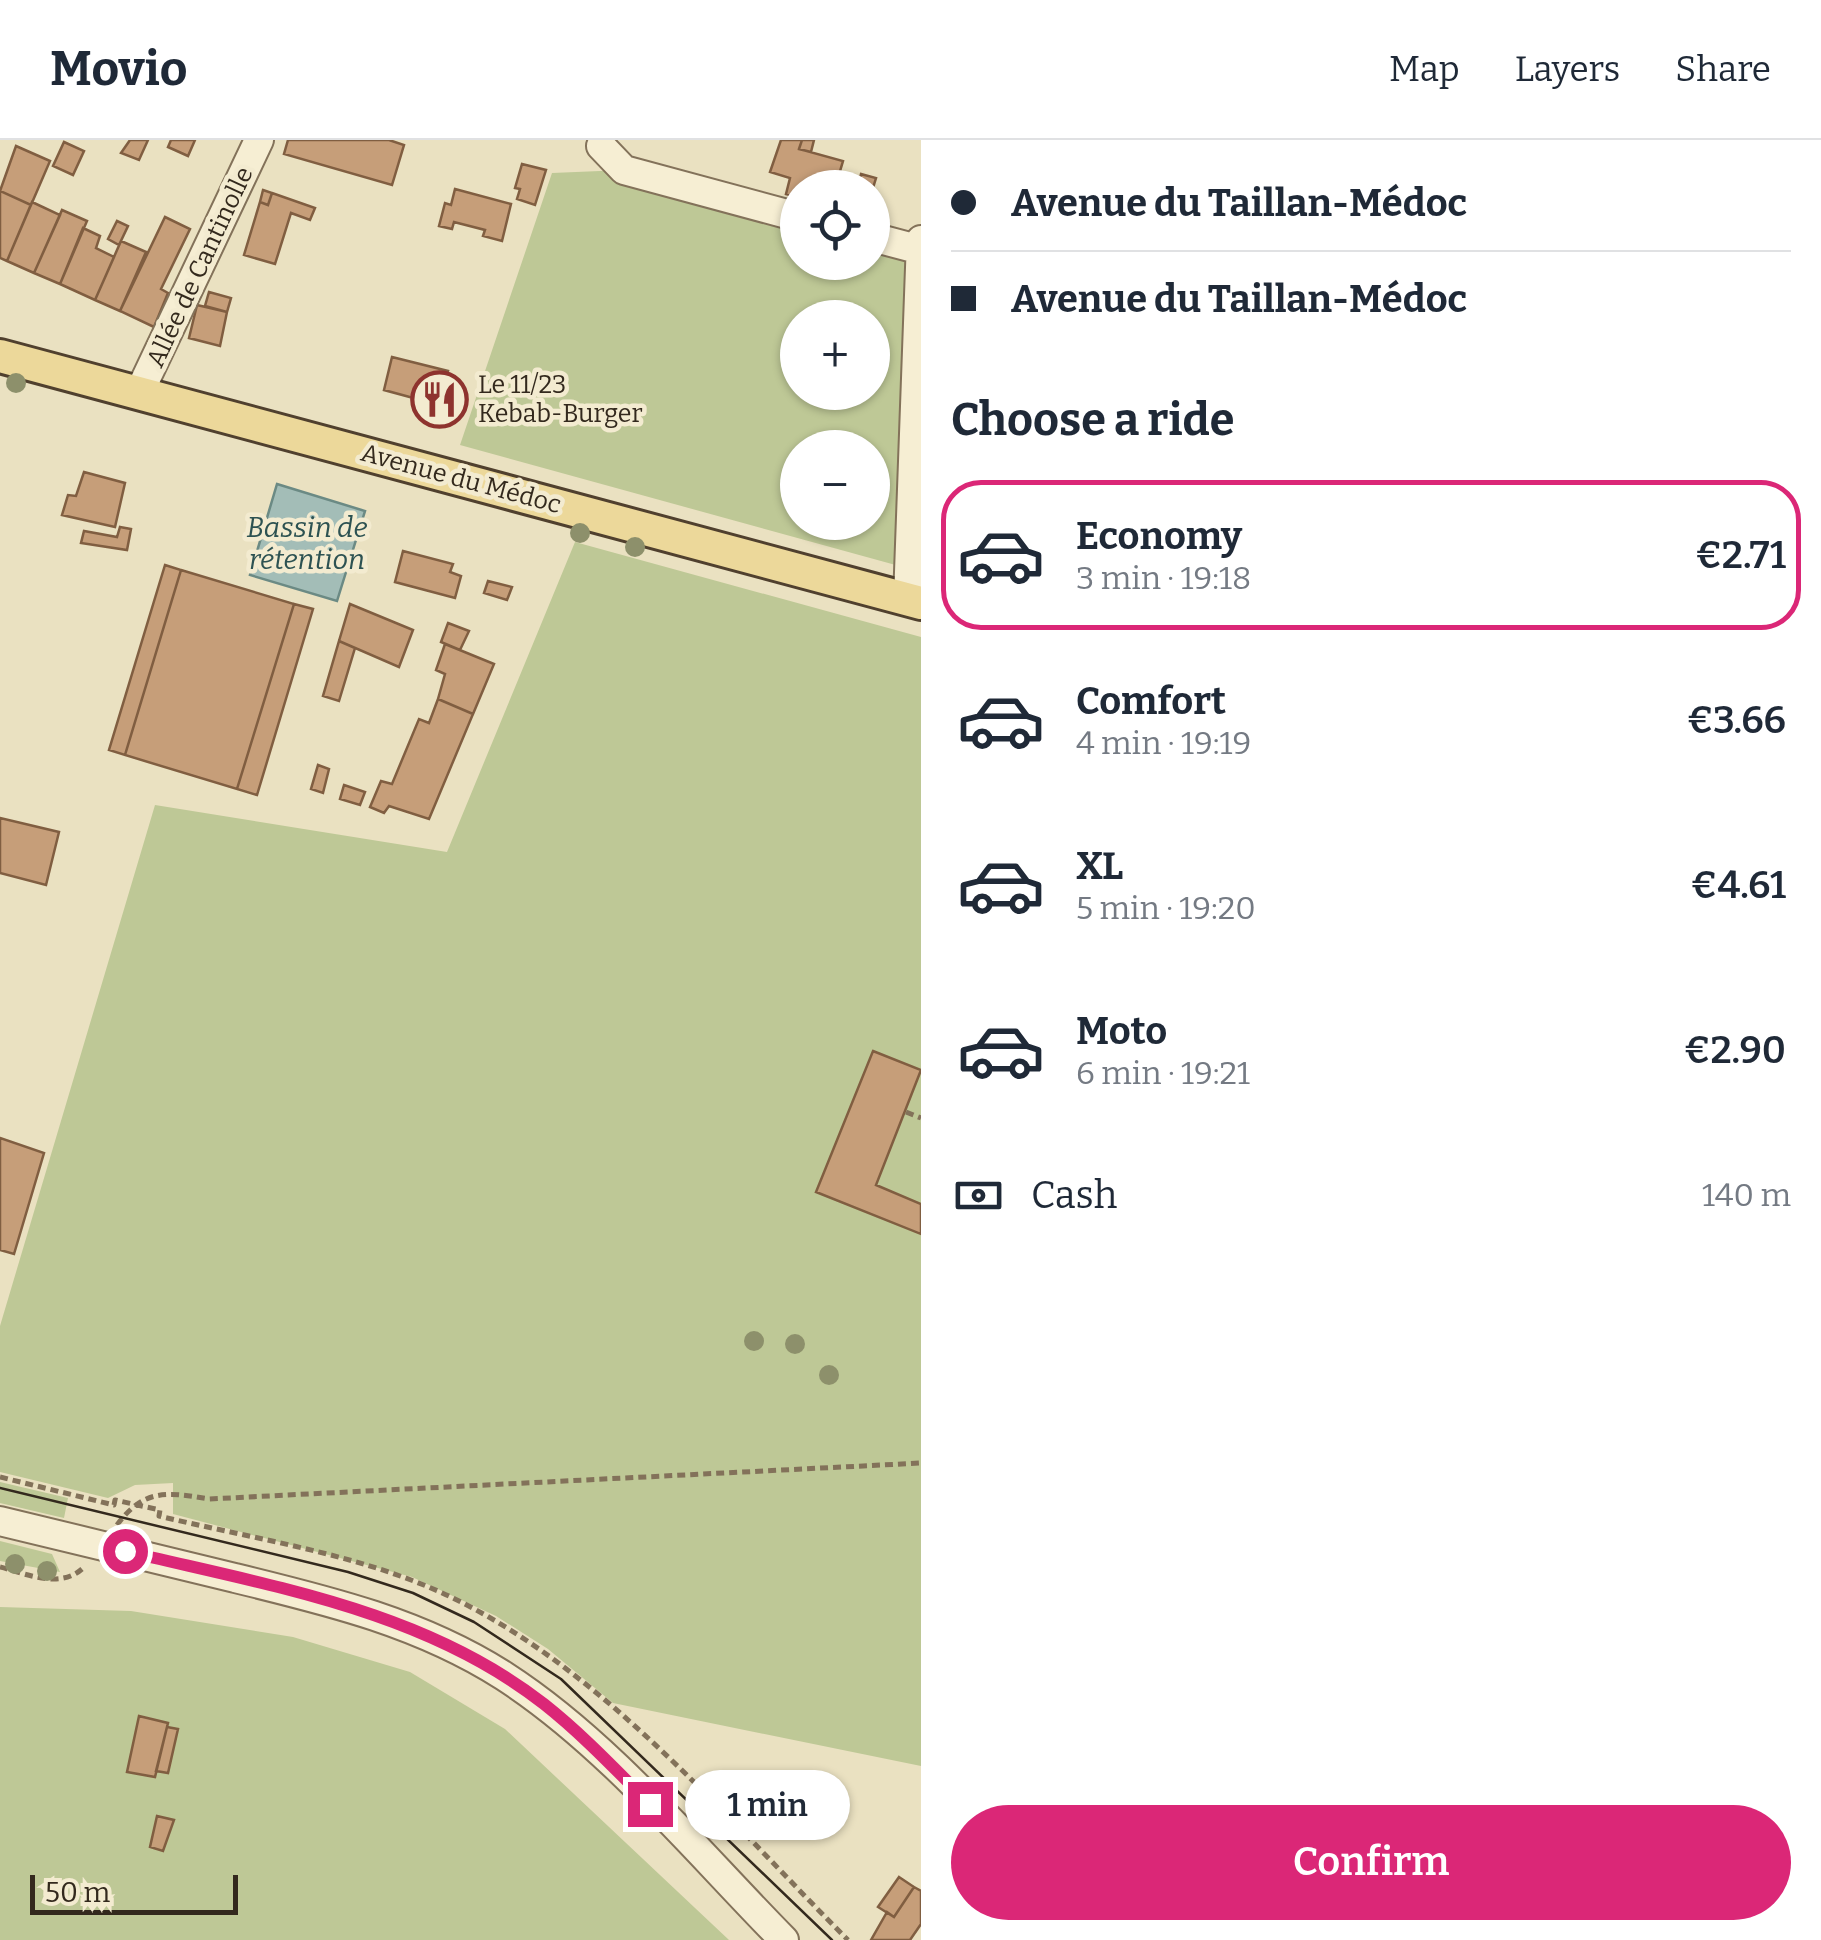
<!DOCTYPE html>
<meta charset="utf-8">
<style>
body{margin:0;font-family:Bitter,serif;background:#f2f2f3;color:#1f2937;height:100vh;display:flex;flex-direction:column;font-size:38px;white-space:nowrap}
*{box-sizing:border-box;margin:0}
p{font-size:32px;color:#747a83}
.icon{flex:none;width:55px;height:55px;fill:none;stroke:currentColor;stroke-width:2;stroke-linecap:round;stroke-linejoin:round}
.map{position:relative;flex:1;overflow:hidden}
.panel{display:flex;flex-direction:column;background:#fff;width:900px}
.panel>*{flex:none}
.guide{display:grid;align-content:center;height:220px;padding:0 30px;background:#fff}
.fabs{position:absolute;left:780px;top:30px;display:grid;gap:20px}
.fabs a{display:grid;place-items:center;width:110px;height:110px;border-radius:50%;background:#fff;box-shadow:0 2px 8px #0004;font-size:50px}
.scale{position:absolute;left:30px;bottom:25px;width:208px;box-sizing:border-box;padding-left:10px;border:5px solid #33291d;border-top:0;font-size:28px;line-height:35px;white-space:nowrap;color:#33291d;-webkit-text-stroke:8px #f3ebd0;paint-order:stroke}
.end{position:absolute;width:45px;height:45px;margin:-22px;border:12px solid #db2777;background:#fff;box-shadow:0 0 0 5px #fff}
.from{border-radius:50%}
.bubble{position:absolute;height:70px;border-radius:35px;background:#fff;box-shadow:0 2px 8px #0004;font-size:32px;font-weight:600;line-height:70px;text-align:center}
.guide b{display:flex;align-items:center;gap:35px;height:95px;font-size:38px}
.guide b+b{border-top:2px solid #e0e1e3}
.guide i{width:25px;height:25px;background:#1f2937}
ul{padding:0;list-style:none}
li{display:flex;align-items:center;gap:30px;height:150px;margin:0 20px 15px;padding:0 10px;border:5px solid transparent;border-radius:40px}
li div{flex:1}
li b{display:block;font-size:38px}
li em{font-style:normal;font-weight:600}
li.active{border-color:#db2777}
li>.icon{width:90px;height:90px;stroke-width:1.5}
h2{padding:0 30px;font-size:45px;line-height:120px}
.pay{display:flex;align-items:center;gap:25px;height:110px;padding:0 30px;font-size:38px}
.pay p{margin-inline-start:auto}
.primary-button{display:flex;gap:20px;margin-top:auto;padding:20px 30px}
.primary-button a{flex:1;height:115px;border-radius:60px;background:#db2777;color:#fff;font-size:40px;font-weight:600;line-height:115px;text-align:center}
header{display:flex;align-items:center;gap:60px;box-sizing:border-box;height:140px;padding:0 50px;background:#fff;border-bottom:2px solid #e0e1e3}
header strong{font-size:48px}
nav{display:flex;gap:55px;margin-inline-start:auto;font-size:35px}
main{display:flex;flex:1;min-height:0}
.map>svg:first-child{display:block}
.green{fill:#bec896;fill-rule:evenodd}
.water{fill:#a3bdb7;stroke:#6b8a84;stroke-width:2.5}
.building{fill:#c69e79;stroke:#805e41;stroke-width:2.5}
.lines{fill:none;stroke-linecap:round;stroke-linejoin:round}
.minor-casing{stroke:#83725a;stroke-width:32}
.major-casing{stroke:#50402e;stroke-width:38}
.path{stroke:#83725a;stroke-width:5;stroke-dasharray:8 5;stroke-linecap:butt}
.minor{stroke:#f6eed3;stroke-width:28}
.major{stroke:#ecd89a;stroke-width:32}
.tram{stroke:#33291d;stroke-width:2.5}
.tree{fill:#8d906b}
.route{stroke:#db2777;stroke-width:12}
.labels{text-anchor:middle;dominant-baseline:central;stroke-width:9;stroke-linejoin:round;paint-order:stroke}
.street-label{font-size:25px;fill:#33291d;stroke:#f3ebd0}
.poi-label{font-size:25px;fill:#33291d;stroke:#f3ebd0;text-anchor:start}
.water-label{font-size:28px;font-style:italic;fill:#2d5252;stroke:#f3ebd0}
</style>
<header>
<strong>Movio</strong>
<nav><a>Map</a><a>Layers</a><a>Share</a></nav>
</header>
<main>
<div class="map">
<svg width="921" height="1800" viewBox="0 0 921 1800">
<rect width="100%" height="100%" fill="#eae1c1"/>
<!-- green -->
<path class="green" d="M 624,30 L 797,77 L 798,122 L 872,122 L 873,97 L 920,110 L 921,432 L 460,305 L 552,33 ZM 798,178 L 872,178 L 872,252 L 798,252 ZM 798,308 L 872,308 L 872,382 L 798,382 Z
M 575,402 L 921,497 L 921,1626 L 613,1563 L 548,1509 L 496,1476 L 412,1437 L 173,1374 L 173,1343 L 135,1345 L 108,1358 L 0,1332 L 0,1186 L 155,665 L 447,712 Z
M 0,1342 L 68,1358 L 64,1378 L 0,1363 Z
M 0,1401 L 52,1414 L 60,1432 L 0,1421 Z
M 0,1467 L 131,1471 L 293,1497 L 410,1532 L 505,1589 L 729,1800 L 0,1800 Z"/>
<!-- water -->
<path class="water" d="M 277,344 L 365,371 L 337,461 L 250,435 Z"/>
<!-- building -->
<path class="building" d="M 130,0 L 148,0 L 139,20 L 121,13 Z
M 171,0 L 195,0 L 188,16 L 168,7 Z
M 288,0 L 389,0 L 404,5 L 392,45 L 284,14 Z
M 781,0 L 802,0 L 799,9 L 843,21 L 835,48 L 798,48 L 798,57 L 786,54 L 790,38 L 770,32 Z
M 802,0 L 814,0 L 811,12 L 799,9 Z
M 64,2 L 84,11 L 73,35 L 53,26 Z
M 16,6 L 50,21 L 31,65 L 0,51 Z
M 522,24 L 546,30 L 535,65 L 517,59 L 520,49 L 515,48 Z
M 861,34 L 876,38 L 872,51 L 858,48 Z
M 839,38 L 859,43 L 858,48 L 835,48 Z
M 455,49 L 511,64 L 502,101 L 483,96 L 485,90 L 454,82 L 452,89 L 439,86 L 445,63 L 451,65 Z
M 263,50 L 272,53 L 268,65 L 260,62 Z
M 0,51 L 31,65 L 7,121 L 0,118 Z
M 272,53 L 315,68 L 310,80 L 291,73 L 275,124 L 244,115 L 260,62 L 268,65 Z
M 32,62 L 60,75 L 34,133 L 7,121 Z
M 62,70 L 87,81 L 60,144 L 34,133 Z
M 165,77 L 190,89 L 161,149 L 168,153 L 154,187 L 120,171 Z
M 117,81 L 128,86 L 119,105 L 108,99 Z
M 83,88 L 100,96 L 96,108 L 114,117 L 95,160 L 60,144 Z
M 121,101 L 146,112 L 120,171 L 95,160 Z
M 209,152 L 231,158 L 227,172 L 205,166 Z
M 197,165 L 227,172 L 220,206 L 189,198 Z
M 392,217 L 448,231 L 439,265 L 384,250 Z
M 84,332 L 125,343 L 115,387 L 62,375 L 68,355 L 76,356 Z
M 120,387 L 131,389 L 127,410 L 81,403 L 84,391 L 117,397 Z
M 403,411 L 453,424 L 450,432 L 461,436 L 455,458 L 395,442 Z
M 165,425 L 181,430 L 125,615 L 109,610 Z
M 181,430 L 294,464 L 237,649 L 125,615 Z
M 488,441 L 512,447 L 507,460 L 484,453 Z
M 294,464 L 313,469 L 257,655 L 237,649 Z
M 350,464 L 413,490 L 399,527 L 339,501 Z
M 448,483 L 469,491 L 460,510 L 441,502 Z
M 339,501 L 355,508 L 339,561 L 323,556 Z
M 445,504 L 494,524 L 473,574 L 438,559 L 445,534 L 436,530 Z
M 438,559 L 473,574 L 429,679 L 389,666 L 384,673 L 370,667 L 381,641 L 392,644 L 419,579 L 429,583 Z
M 318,625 L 329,629 L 323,653 L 311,649 Z
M 344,645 L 365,652 L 360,665 L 340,659 Z
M 0,678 L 59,692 L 46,745 L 0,733 Z
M 873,911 L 921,930 L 876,1045 L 921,1064 L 921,1094 L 816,1052 Z
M 0,998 L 44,1013 L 14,1114 L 0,1110 Z
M 139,1576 L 168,1583 L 155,1637 L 127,1632 Z
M 167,1587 L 178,1589 L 168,1633 L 156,1631 Z
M 157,1676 L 174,1680 L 163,1711 L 150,1707 Z
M 899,1737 L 914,1747 L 894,1777 L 878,1767 Z
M 914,1747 L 921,1751 L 921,1784 L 910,1800 L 871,1800 L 887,1772 L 894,1777 Z"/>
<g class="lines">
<defs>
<path id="minor" d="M 601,6 L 624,30 L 798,77
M 872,97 L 921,110
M 139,253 L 259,0
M 908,460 L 921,100
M 0,1381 C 78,1400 157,1419 235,1438 C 330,1461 421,1483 504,1536 C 608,1603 697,1712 784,1800"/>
<path id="major" d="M 0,216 L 921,463"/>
</defs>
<!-- minor casing -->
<use href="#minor" class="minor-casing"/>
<!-- major casing -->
<use href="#major" class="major-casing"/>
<!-- path -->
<path class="path" d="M 906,972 L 921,978
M 0,1337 L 114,1365 L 115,1360 L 160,1370 L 159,1376 C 258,1400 368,1415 459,1461 C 609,1536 731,1683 848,1800
M 117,1385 C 144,1348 168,1352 209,1359 L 921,1323
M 0,1427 C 27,1434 59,1449 82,1429"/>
<!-- minor -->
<use href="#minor" class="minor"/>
<!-- major -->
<use href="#major" class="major"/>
<!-- tram -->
<path class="tram" d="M 0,1348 L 348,1432 L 413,1453 L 474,1482 L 561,1539 L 832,1800"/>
</g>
<!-- trees -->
<g class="tree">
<circle cx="16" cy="243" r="10"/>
<circle cx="580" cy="393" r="10"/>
<circle cx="635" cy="407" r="10"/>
<circle cx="754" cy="1201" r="10"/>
<circle cx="795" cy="1204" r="10"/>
<circle cx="829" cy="1235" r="10"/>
<circle cx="15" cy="1424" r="10"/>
<circle cx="47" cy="1431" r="10"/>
</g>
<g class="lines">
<!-- route -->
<path class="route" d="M 125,1411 C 270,1446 424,1470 544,1564 C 582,1594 616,1630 650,1664"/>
</g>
<!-- icons -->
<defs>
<symbol id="restaurant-ring" viewBox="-11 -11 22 22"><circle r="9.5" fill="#f3ebd0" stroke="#8e332e" stroke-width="1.5"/><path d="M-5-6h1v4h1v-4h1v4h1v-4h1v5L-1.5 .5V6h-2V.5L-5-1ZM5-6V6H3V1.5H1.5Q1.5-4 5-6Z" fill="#8e332e"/></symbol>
</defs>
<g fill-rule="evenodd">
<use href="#restaurant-ring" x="408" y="228" width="63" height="63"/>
</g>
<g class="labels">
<!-- street labels -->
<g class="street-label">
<text transform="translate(200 127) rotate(-65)">Allée de Cantinolle</text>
<text transform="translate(461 339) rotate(15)">Avenue du Médoc</text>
</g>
<!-- poi labels -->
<g class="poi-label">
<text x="478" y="245">Le 11/23<tspan x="478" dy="29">Kebab-Burger</tspan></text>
</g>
<!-- water labels -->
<g class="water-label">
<text x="307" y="387">Bassin de<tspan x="307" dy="32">rétention</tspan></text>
</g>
</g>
</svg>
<div class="fabs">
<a><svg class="icon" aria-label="locate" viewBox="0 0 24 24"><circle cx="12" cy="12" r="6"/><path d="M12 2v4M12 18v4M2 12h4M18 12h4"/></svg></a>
<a>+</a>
<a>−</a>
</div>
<div class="scale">50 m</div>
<i class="end from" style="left:125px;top:1411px"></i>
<i class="end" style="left:650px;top:1664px"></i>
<div class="bubble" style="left:685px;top:1630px;width:165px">1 min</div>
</div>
<section class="panel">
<div class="guide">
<b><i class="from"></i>Avenue du Taillan-Médoc</b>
<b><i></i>Avenue du Taillan-Médoc</b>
</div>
<h2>Choose a ride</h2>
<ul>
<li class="active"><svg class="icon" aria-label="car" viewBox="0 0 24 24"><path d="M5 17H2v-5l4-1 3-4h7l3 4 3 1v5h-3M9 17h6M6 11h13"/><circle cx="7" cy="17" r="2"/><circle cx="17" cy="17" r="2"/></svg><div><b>Economy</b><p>3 min · 19:18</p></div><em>€2.71</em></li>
<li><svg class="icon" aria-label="car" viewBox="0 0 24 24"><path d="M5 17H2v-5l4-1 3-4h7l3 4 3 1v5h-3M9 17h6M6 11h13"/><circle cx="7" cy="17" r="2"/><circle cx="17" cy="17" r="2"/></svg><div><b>Comfort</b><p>4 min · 19:19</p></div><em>€3.66</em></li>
<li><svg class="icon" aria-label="car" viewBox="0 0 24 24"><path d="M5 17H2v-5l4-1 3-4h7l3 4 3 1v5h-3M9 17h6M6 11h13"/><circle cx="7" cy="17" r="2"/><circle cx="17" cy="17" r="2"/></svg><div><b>XL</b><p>5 min · 19:20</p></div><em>€4.61</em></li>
<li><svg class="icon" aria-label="car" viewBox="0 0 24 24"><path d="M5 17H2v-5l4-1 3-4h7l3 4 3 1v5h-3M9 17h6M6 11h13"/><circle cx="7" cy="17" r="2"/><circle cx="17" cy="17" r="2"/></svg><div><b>Moto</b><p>6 min · 19:21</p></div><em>€2.90</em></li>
</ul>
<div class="pay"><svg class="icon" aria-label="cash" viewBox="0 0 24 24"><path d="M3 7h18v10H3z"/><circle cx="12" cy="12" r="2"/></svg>Cash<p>140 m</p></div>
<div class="primary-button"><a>Confirm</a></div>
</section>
</main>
